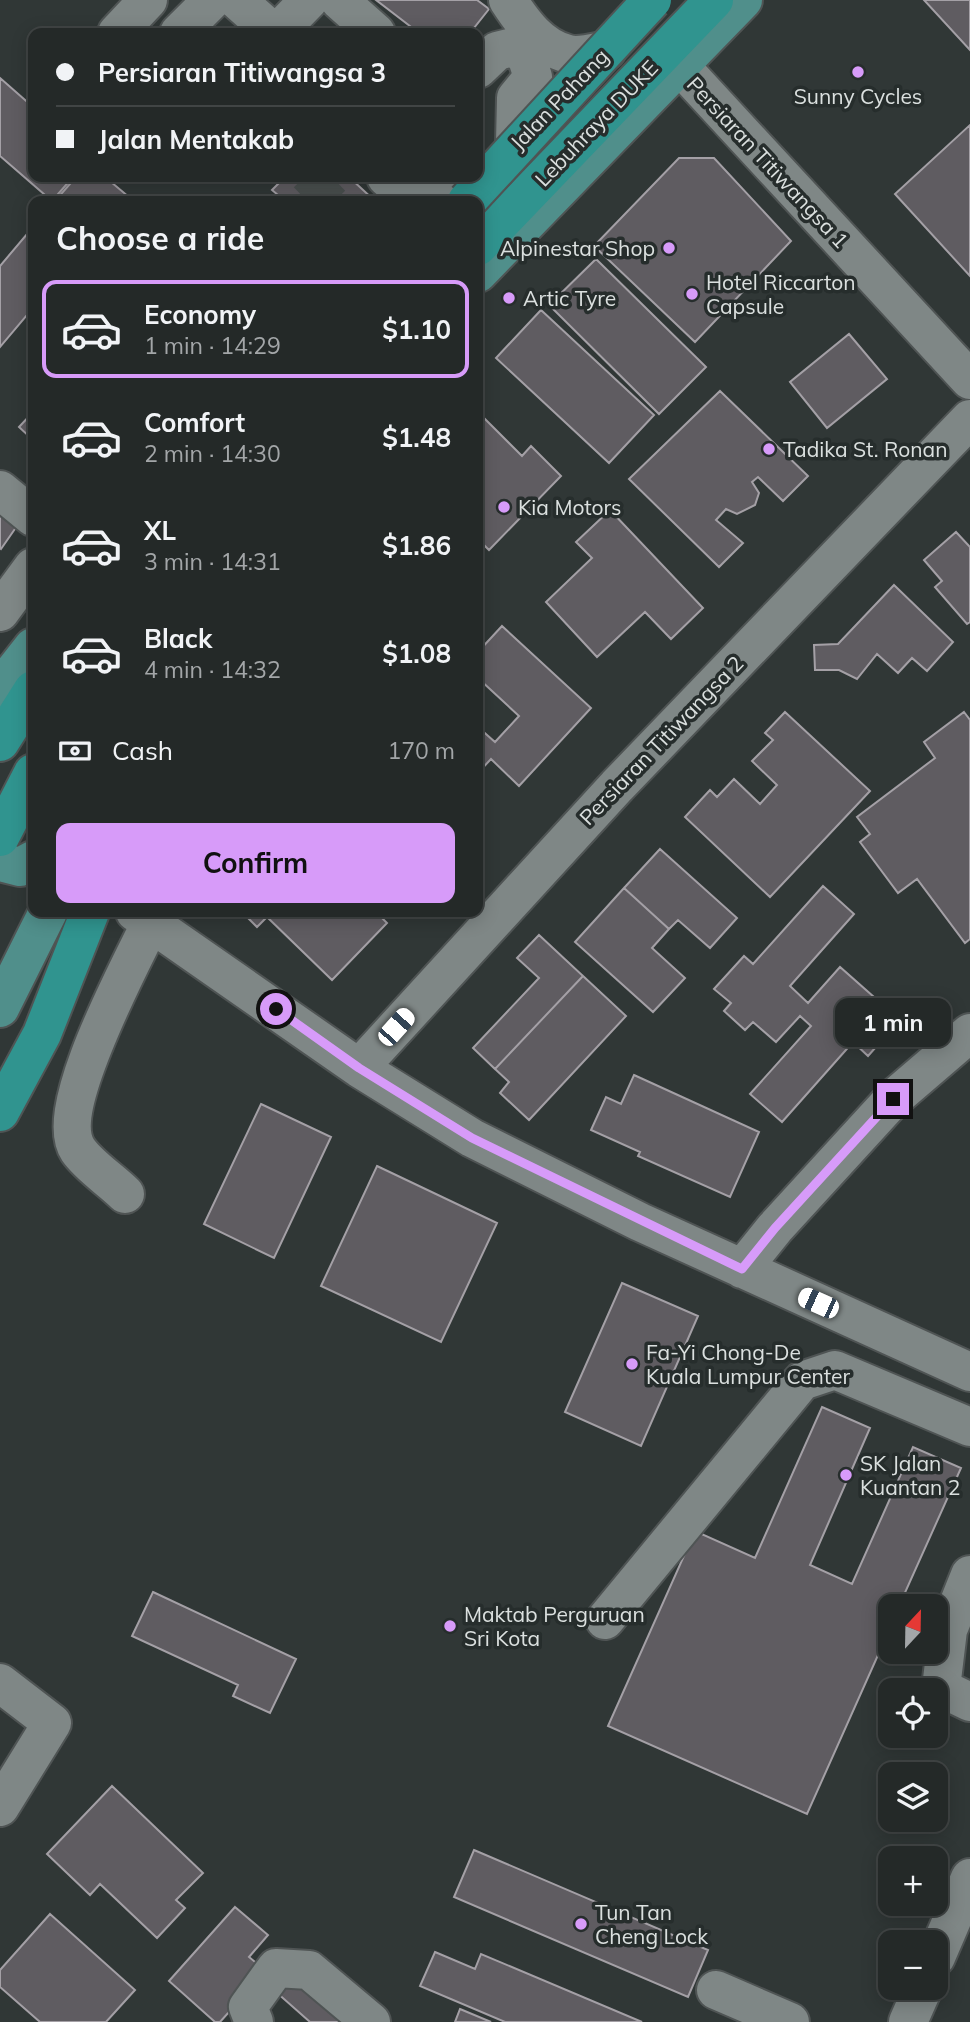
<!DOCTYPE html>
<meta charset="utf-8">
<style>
body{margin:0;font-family:Mulish,sans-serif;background:#2c3130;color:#f1f3f6;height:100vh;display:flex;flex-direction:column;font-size:26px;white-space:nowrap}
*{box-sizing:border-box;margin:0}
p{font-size:23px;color:#a3a6a8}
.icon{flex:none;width:38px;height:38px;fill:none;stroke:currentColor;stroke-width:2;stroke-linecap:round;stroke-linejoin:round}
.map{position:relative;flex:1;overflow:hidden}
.panel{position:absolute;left:28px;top:196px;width:455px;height:721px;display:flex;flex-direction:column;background:#242928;border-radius:14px;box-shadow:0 4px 18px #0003,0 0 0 2px #414545}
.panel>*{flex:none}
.hud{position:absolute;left:28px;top:28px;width:455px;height:154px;border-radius:14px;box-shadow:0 4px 18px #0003,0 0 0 2px #414545;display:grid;align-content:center;height:154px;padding:0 28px;background:#242928}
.needle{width:46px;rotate:22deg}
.tools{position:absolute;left:878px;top:1594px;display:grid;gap:14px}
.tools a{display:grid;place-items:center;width:70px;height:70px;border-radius:14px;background:#242928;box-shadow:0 4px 18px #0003,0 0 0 2px #414545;font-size:35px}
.end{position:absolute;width:32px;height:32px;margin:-16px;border:9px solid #d79bf9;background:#111;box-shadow:0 0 0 4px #111}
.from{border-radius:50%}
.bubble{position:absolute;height:49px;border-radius:14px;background:#242928;box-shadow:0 4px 18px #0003,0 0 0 2px #414545;font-size:23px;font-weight:700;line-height:49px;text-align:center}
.car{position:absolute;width:21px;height:42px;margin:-21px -10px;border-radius:9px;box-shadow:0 0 5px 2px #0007;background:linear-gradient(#fff 24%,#345 0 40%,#fff 0 76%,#345 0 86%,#fff 0)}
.hud b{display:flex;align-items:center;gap:24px;height:66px;font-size:26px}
.hud b+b{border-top:2px solid #414545}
.hud i{width:18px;height:18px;background:#f1f3f6}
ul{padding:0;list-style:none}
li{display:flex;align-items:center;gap:21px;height:98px;margin:0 14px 10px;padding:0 14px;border:4px solid transparent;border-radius:14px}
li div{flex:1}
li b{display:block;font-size:26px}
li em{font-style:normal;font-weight:700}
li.selected{border-color:#d79bf9}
li>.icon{width:63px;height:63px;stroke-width:1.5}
h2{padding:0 28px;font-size:32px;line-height:84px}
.pay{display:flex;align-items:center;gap:18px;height:77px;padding:0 28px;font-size:26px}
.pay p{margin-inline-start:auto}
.primary-button{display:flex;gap:14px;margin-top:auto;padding:14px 28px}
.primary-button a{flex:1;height:80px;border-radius:14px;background:#d79bf9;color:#111;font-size:28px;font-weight:700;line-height:80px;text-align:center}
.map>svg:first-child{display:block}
.building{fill:#5f5c61;stroke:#a4a0a6;stroke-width:2}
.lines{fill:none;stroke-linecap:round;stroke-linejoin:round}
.minor-tunnel{stroke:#4a504f;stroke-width:38;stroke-dasharray:38 19;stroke-linecap:butt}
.minor-casing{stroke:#4f5454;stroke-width:42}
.major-casing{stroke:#4f5454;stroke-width:42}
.highway-casing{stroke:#4f5454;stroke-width:42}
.minor{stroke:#7f8786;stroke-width:38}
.major{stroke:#508f8b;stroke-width:38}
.highway{stroke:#30948f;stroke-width:38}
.highway-bridge-casing{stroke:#4f5454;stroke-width:42;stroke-linecap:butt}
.highway-bridge{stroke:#30948f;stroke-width:38}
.route{stroke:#d79bf9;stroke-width:9}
.poi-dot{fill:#d79bf9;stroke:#262d2c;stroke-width:2.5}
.labels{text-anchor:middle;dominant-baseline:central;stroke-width:7;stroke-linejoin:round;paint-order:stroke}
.poi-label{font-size:21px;fill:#dbe0df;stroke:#262d2c;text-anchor:start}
.street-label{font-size:21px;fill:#dbe0df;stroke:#262d2c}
</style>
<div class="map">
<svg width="970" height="2022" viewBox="0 0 970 2022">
<rect width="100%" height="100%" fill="#303736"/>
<!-- building -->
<path class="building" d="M 376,0 L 477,0 L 489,9 L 470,33 L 419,33 Z
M 924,0 L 970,0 L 970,50 Z
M 0,78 L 33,107 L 33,177 L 73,177 L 52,201 L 0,156 Z
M 970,125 L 970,276 L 895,194 Z
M 679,158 L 714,158 L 791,241 L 695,342 L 594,246 Z
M 76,177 L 105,177 L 129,197 L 125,201 L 55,201 Z
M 285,177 L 349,177 L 375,201 L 285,201 L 272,190 Z
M 33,227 L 33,308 L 0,347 L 0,266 Z
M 596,259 L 706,367 L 659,414 L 549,305 Z
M 541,310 L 654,415 L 609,463 L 496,358 Z
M 849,334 L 887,379 L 827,428 L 790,382 Z
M 720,391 L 808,476 L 783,501 L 758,477 L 752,482 L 759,493 L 755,505 L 737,514 L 726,509 L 716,520 L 743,543 L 719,567 L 629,479 Z
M 33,412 L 33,440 L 19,427 Z
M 478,412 L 522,456 L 531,446 L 561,476 L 489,550 L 478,539 Z
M 610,510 L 703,608 L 671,639 L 645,612 L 597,657 L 546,602 L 592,558 L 576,542 Z
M 0,511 L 17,526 L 1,549 L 0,548 Z
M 956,532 L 970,547 L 970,622 L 967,624 L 935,587 L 942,581 L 924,560 Z
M 894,585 L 953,642 L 927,671 L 912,658 L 898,673 L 877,654 L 857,679 L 839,670 L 815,670 L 814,645 L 838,644 Z
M 502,626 L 591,708 L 519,786 L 491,759 L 478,773 L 478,727 L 495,742 L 519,716 L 478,678 L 478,652 Z
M 785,712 L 870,791 L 770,897 L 685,817 L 710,790 L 717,797 L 734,779 L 760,804 L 777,785 L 752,761 L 773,740 L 765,733 Z
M 964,712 L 970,720 L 970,939 L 965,943 L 917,879 L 898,893 L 860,842 L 870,834 L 857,817 L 935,758 L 924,742 Z
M 660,849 L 737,918 L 710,948 L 678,920 L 669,929 L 624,888 Z
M 823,886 L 854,914 L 790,986 L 808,1003 L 840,967 L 900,1020 L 868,1056 L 853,1042 L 782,1122 L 750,1094 L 811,1026 L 800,1016 L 776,1042 L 753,1022 L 745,1030 L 724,1011 L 731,1003 L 714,989 L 744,956 L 753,964 Z
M 624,888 L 669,929 L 652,948 L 685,978 L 653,1012 L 575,942 Z
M 242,912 L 376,912 L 387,923 L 332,980 L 267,917 L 257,927 Z
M 539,935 L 583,976 L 495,1069 L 473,1048 L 539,978 L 517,958 Z
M 583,976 L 626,1016 L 529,1120 L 500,1093 L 509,1082 L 495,1069 Z
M 634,1075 L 759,1132 L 730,1197 L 638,1156 L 640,1152 L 591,1130 L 606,1097 L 621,1104 Z
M 261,1104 L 331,1137 L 274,1258 L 204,1224 Z
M 377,1166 L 497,1223 L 441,1342 L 321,1286 Z
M 622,1283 L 698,1316 L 641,1446 L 565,1412 Z
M 822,1407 L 870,1428 L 810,1565 L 852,1584 L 913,1447 L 961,1468 L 899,1606 L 891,1606 L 891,1626 L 807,1814 L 608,1726 L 695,1531 L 755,1558 Z
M 153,1592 L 296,1659 L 270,1713 L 233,1696 L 238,1685 L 132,1636 Z
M 112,1786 L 203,1873 L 176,1900 L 185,1908 L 157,1938 L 100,1884 L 90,1895 L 47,1854 Z
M 474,1850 L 708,1950 L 688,1997 L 454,1897 Z
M 235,1907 L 268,1935 L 249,1957 L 266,1971 L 220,2022 L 215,2022 L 169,1981 Z
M 50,1914 L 135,1990 L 106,2022 L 40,2022 L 0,1987 L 0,1970 Z
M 435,1952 L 475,1969 L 481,1954 L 642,2022 L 505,2022 L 420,1986 Z
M 291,1974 L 358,2022 L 310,2022 L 276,1992 Z
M 460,2009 L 491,2022 L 455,2022 Z"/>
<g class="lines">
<!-- minor-tunnel -->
<path class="minor-tunnel" d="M 307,201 L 332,177"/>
<defs>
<path id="minor" d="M 237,0 L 274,33
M 339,0 L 376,33
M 508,0 C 523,23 540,47 568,54 C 579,57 596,52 607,50
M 117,33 L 148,0
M 179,33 L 212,0
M 277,33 L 309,0
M 681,67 L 970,380
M 478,69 L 497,51 L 513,47 L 526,56 L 533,77 L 516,98 L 515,143
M 386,177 L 414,201
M 437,177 L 464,200
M 0,490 L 33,517
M 0,612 L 33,567
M 135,912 L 359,1068 L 472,1138 L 640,1222 L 970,1372
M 359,1068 L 617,786 L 970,419
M 125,1194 C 111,1180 89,1166 78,1150 C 51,1109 132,963 152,920
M 742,1269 L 775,1228 L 893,1099 L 970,1033
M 970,1575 L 948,1630 L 941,1688 L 970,1702
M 605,1620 L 802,1381 L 835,1370 L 970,1427
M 0,1683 L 52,1723 L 0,1807
M 936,1957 L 970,1878
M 716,1990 L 790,2022
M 254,2022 L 248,2007 L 276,1968 L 309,1970 L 371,2022
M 908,2022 L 923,1988"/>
<path id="major" d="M 478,273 L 743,0
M 0,689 L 33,647
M 0,862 L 20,867 L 33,860
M 0,1008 L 48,912"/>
<path id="highway" d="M 478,246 L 714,0
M 0,742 L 33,690
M 0,837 L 33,773
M 0,1112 L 42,1034 L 90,912"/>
</defs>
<!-- minor casing -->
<use href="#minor" class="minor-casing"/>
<!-- major casing -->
<use href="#major" class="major-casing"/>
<!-- highway casing -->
<use href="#highway" class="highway-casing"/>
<!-- minor -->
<use href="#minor" class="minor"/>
<!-- major -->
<use href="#major" class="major"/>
<!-- highway -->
<use href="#highway" class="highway"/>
<defs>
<path id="highway-bridge" d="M 467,201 L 652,0"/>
</defs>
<!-- highway-bridge casing -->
<use href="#highway-bridge" class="highway-bridge-casing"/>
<!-- highway-bridge -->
<use href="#highway-bridge" class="highway-bridge"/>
</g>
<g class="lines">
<!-- route -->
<path class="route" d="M 276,1009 L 359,1068 L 472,1138 L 742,1269 L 775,1228 L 893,1099"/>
</g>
<!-- markers -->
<g class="poi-dot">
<circle cx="858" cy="72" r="7"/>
<circle cx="669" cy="248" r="7"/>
<circle cx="692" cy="294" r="7"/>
<circle cx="509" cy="298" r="7"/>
<circle cx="769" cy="449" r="7"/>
<circle cx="504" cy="507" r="7"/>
<circle cx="632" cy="1364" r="7"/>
<circle cx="846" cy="1475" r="7"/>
<circle cx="450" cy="1626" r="7"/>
<circle cx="581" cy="1924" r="7"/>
</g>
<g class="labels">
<!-- poi labels -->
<g class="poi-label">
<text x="858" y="96" text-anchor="middle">Sunny Cycles</text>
<text x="655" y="248" text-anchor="end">Alpinestar Shop</text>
<text x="706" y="282">Hotel Riccarton<tspan x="706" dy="24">Capsule</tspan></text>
<text x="523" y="298">Artic Tyre</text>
<text x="783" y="449">Tadika St. Ronan</text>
<text x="518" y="507">Kia Motors</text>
<text x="646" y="1352">Fa-Yi Chong-De<tspan x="646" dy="24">Kuala Lumpur Center</tspan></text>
<text x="860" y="1463">SK Jalan<tspan x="860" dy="24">Kuantan 2</tspan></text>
<text x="464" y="1614">Maktab Perguruan<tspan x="464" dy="24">Sri Kota</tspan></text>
<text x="595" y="1912">Tun Tan<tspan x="595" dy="24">Cheng Lock</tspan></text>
</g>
<!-- street labels -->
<g class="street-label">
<text transform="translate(559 99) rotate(-46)">Jalan Pahang</text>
<text transform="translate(596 123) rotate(-46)">Lebuhraya DUKE</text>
<text transform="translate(768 162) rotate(47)">Persiaran Titiwangsa 1</text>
<text transform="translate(661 740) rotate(-46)">Persiaran Titiwangsa 2</text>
</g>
</g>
</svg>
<div class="tools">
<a><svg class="needle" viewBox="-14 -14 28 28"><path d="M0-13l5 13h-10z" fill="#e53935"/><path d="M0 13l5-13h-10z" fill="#a3a6a8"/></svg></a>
<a><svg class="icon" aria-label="locate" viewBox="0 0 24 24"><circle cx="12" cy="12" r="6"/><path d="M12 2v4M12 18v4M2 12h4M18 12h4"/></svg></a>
<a><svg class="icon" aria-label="layers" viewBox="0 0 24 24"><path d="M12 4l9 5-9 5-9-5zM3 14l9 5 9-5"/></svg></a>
<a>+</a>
<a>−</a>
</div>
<i class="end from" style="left:276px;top:1009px"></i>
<i class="end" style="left:893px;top:1099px"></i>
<div class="bubble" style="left:835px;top:998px;width:116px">1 min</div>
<i class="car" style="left:396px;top:1027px;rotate:42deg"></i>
<i class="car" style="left:818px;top:1303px;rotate:294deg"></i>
<div class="hud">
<b><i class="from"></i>Persiaran Titiwangsa 3</b>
<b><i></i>Jalan Mentakab</b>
</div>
<section class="panel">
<h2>Choose a ride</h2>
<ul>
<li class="selected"><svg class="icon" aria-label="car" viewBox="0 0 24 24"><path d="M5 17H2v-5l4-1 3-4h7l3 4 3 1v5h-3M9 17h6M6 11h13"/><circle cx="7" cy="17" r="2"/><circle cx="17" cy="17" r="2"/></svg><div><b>Economy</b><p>1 min · 14:29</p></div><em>$1.10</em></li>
<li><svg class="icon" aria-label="car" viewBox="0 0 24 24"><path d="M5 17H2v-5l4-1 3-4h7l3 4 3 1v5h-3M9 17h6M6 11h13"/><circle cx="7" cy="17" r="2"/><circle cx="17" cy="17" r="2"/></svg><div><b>Comfort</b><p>2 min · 14:30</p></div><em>$1.48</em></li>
<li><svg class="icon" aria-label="car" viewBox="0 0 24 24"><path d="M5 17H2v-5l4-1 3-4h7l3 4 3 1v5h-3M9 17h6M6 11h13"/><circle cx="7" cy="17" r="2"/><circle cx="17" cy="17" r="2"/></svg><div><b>XL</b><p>3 min · 14:31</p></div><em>$1.86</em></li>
<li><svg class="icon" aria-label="car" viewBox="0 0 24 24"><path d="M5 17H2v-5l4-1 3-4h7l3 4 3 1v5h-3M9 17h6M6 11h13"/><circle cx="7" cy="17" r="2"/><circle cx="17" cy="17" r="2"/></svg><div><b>Black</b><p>4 min · 14:32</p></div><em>$1.08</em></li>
</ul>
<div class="pay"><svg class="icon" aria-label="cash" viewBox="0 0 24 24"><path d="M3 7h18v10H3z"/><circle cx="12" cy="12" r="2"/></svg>Cash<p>170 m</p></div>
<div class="primary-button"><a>Confirm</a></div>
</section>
</div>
